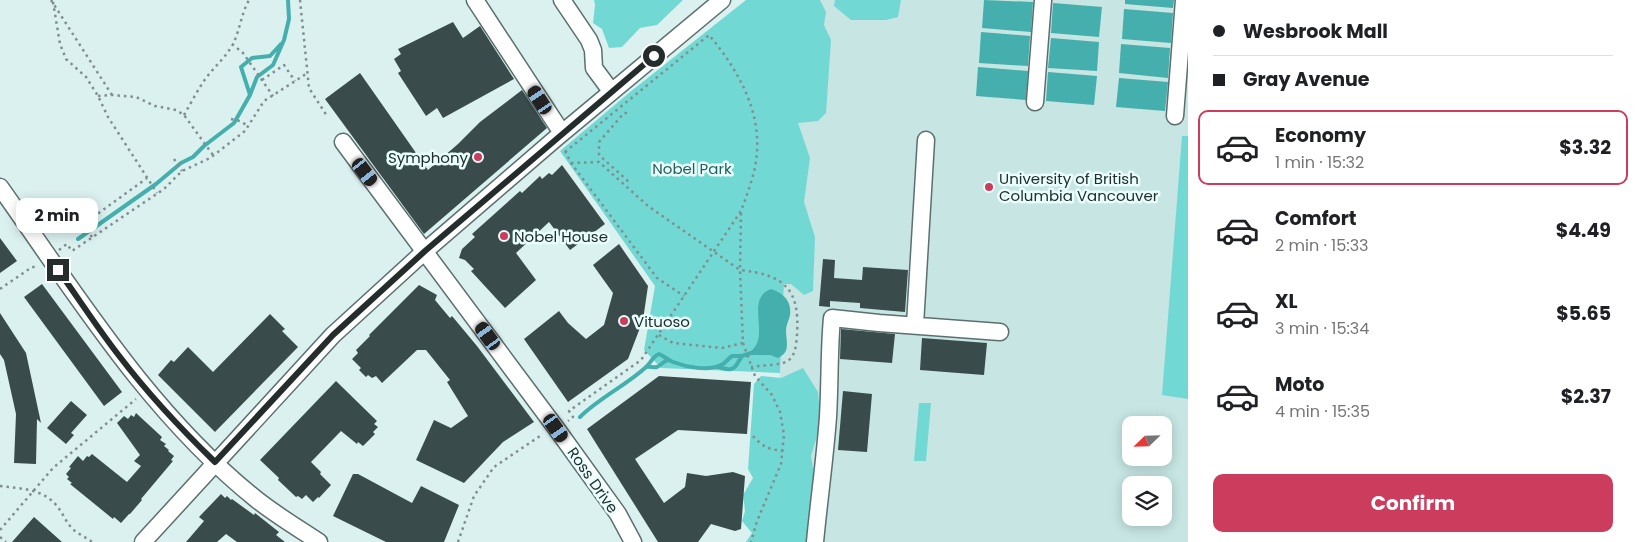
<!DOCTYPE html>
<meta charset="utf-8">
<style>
body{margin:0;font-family:Poppins,sans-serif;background:#f2f2f2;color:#202124;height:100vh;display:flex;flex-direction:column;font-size:19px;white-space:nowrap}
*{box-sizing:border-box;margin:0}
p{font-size:16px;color:#757577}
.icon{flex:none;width:28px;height:28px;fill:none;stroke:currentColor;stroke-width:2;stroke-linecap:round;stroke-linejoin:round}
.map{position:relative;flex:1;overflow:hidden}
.side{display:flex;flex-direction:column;background:#fff;width:450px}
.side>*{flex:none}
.guide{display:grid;align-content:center;height:110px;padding:0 25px;background:#fff}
.needle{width:32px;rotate:247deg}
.controls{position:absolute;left:1122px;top:416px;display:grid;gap:10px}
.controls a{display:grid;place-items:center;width:50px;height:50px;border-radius:10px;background:#fff;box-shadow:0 2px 12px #0003;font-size:25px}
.end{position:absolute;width:22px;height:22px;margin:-11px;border:6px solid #242d2c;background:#fff;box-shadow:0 0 0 2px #fff}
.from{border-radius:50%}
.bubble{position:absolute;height:35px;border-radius:10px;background:#fff;box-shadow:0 2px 12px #0003;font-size:16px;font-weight:700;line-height:35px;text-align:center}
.car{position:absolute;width:15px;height:30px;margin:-15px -8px;border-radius:6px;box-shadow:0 0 4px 1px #0007;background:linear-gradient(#222 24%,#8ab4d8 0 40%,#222 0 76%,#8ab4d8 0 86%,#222 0)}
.guide b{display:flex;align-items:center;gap:18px;height:48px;font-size:19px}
.guide b+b{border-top:1px solid #e0e0e0}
.guide i{width:12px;height:12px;background:#202124}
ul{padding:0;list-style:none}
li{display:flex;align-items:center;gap:15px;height:75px;margin:0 10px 8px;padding:0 15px;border:2px solid transparent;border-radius:10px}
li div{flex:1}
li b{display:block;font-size:19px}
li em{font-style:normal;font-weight:700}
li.on{border-color:#cc3c5c}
li>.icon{width:45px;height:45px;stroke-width:1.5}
.button{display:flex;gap:10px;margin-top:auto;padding:10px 25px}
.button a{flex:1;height:58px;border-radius:10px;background:#cc3c5c;color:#fff;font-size:20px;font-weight:700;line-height:58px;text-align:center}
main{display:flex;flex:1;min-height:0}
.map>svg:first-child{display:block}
.built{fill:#c6e5e3;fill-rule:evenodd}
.green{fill:#72d8d4}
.water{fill:#44afac}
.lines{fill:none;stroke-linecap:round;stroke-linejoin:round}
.stream{stroke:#44afac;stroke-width:4}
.building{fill:#394c4b}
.minor-casing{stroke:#5b6f6e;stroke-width:19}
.path{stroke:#808f8e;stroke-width:2.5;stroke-dasharray:2.5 4;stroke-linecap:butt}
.minor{stroke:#fff;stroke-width:16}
.route{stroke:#242d2c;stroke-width:6}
.poi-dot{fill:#cc3c5c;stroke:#e8fffd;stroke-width:2}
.labels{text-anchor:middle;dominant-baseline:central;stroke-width:5;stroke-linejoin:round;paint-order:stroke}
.poi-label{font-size:15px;fill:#242d2c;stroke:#e8fffd;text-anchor:start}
.park-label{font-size:15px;fill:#255f5d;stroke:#e8fffd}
.street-label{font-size:15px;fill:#242d2c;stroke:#e8fffd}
</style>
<main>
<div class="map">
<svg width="1188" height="542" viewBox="0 0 1188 542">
<rect width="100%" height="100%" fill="#dbf1f0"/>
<!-- built -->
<path class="built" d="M 799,0 L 1188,0 L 1188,542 L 771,542 ZM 1131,425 L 1164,425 L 1164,458 L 1131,458 ZM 1131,485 L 1164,485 L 1164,518 L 1131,518 Z"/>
<!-- green -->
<path class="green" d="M 594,0 L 683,0 L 657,25 L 640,28 L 622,47 L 609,48 L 602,29 L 593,23 L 595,5 Z
M 746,0 L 820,0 L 826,12 L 824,25 L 831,40 L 826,113 L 818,121 L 798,123 L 810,158 L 804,202 L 815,237 L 813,291 L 804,295 L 791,284 L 784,284 L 780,373 L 661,368 L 644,350 L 655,286 L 560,151 L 630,92 Z
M 835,0 L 901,0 L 898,17 L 886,20 L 851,20 L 834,6 Z
M 1182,136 L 1188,136 L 1188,399 L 1162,395 Z
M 803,368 L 818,392 L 821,423 L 811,456 L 816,488 L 811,542 L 746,542 L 752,533 L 742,521 L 745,511 L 743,495 L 753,478 L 748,469 L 754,384 L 761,376 L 781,378 Z
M 919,403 L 931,403 L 926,461 L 914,461 Z"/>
<!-- water -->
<path class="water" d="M 984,0 L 1033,2 L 1031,32 L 982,28 Z
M 1125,0 L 1174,0 L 1173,8 L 1125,4 Z
M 1053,3 L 1102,7 L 1099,37 L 1051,33 Z
M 1124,9 L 1173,13 L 1171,43 L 1122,39 Z
M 981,32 L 1030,36 L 1028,66 L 979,63 Z
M 1051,38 L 1099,42 L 1097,71 L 1048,68 Z
M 1121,44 L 1170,48 L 1168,78 L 1119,73 Z
M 978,67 L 1028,71 L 1026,100 L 976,96 Z
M 1048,72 L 1097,76 L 1094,105 L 1046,101 Z
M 1119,78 L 1168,82 L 1165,111 L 1116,107 Z
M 771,289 C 783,293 792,301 790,315 C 789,320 786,325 786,330 C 786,342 791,352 778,358 L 770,355 L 752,355 L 751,351 C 771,336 744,299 771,289 Z"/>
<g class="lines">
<!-- stream -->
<path class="stream" d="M 250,95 L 241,67 L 252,58 L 270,56 L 281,44
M 78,239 L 156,184 L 181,163 L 193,157 L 204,146 L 234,123 L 250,95 L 257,77 L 273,65 L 284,40 L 289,19 L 288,0
M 646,367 C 650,366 654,368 657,367 C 662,365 662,361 669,360
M 717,367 C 724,368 732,373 737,364 C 739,361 740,359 742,356
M 580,417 C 599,398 625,386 645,368 C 651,363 652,357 659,354 C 664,356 668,360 673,362 C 686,367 709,372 723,364 C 726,362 729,358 732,356 L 742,356 L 751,353"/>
</g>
<!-- building -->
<path class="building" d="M 453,22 L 463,38 L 480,26 L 514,79 L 443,118 L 437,108 L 426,116 L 398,73 L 401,71 L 394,59 L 401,54 L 398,49 Z
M 360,73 L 428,170 L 458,144 L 480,122 L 522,90 L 547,128 L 424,234 L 325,99 Z
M 562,165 L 605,224 L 570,250 L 549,222 L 516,253 L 536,280 L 505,308 L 471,271 L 474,269 L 465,260 L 459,258 L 462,249 L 475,237 L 472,234 L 520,191 L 522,193 L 540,176 L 542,179 L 549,173 L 552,175 Z
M 0,238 L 17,261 L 0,273 Z
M 619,244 L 648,286 L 643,320 L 628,359 L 568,402 L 524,339 L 559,311 L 568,323 L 586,339 L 604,325 L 613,293 L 593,265 Z
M 823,259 L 835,260 L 834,278 L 862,280 L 863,267 L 908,270 L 905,312 L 860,308 L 860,303 L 830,301 L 830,307 L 819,306 Z
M 42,284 L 122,392 L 104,406 L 24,297 Z
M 419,285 L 437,295 L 435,300 L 450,318 L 452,316 L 477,346 L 534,422 L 503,442 L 464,483 L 416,460 L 434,420 L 451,428 L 468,416 L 447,382 L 450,380 L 426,350 L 417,350 L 382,383 L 376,376 L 372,378 L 368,375 L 366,377 L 359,370 L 361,368 L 352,359 L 358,353 L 356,350 L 370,336 L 369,335 Z
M 0,313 L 26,353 L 41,423 L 37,419 L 36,464 L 14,463 L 16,414 L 4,360 L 0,354 Z
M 270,314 L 285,329 L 282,331 L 298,347 L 215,432 L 158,375 L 171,360 L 174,362 L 188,347 L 213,372 Z
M 841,329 L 895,334 L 892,363 L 840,359 Z
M 922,338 L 987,343 L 984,375 L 920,370 Z
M 659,376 L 751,382 L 747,434 L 678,430 L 635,459 L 664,503 L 685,487 L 687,473 L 706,476 L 733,472 L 745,476 L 741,529 L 735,531 L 711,524 L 698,542 L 658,542 L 587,429 Z
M 336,381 L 377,421 L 374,424 L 378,427 L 373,432 L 375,434 L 363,446 L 358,442 L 357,444 L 341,431 L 311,462 L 321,472 L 320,474 L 331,485 L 319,498 L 318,497 L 313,502 L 306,495 L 302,499 L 298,496 L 296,497 L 278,480 L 279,478 L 260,460 Z
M 843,391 L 872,394 L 867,452 L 838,450 Z
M 71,401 L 87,415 L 71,433 L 74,435 L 66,444 L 47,428 Z
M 136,413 L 162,437 L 160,440 L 166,444 L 164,446 L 169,450 L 168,451 L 174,456 L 171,460 L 173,461 L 141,499 L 142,500 L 130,514 L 129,514 L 121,523 L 114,517 L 113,519 L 70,484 L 72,483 L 67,479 L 69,477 L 66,474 L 71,468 L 69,467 L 78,456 L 83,461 L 87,456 L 89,457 L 92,454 L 127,482 L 141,466 L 134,461 L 140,455 L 117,423 L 124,416 L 128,419 L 131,415 L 134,417 Z
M 353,474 L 358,474 L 412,503 L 421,486 L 459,505 L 444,542 L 386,542 L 333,516 Z
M 221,494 L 225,498 L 227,496 L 231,500 L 232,499 L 254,515 L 255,513 L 279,532 L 276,535 L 285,542 L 237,542 L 226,534 L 217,542 L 186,542 L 204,521 L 199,517 Z
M 34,517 L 62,542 L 12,542 Z"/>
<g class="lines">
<defs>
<path id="minor" d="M 475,0 L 562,133
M 562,0 L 589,40 L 593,50 L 594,68 L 611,91
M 1035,102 L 1043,0
M 1175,116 L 1184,0
M 343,142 L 556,428 L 618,514 L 633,542
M 0,187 C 78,297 150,414 256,499 C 276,515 298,528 319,542
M 915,325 L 926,140
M 143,542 L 333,335 L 425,251 L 555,139 L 722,0
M 815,542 C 819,500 825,458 828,417 C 830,383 829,350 832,318 L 879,323 L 1000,332"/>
</defs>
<!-- minor casing -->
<use href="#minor" class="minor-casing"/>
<!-- path -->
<path class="path" d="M 51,0 L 112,95
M 300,0 L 309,88 L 327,116
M 53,2 L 60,44 L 66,59 L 86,77 L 98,96 L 108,117 L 157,193
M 232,44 L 243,53 L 273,96
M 262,80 L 284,65 L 295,81
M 98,96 L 112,95 L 136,97 L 155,106 L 176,110 L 184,115 L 213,155
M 627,113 L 624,113 L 599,142 L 599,155 L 628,181 L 630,181
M 184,115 C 191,103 198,89 206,78 C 215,66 226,57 233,44 C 240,30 241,14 249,0
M 231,119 L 240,121 L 248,126
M 565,151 L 571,163 L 657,278 L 684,296
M 565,152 L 709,35 C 736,67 760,108 757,151 C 756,172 748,192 741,211 L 641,360 L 569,411 L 573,417 L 568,421
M 174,159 L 182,171
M 571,163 L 599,162 L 648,206 L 740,270 C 785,275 800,289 797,335 C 796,344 796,354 789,360 C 782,366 760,365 751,367
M 741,213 L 740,270 L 743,343 L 755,376 L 772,395 L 780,412 L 784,435 L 781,464 L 757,521 L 751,542
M 92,237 L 85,227 L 85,223 L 147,178
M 59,250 L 67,244 L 72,251 L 164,189 L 182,171 L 210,158 L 245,131 L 264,101 L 306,74
M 0,289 L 32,267 L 35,267 L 38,265
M 659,335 L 673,343 L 722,348 L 743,343
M 753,436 C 763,447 768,449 783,451
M 0,486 C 21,489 42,488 57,506 C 62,512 65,520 70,526 C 76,534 85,536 92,542
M 0,530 L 53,468 L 136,399
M 0,537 L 6,542
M 458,542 L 474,496 L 494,467 L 543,434"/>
<!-- minor -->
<use href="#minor" class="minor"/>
</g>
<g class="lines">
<!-- route -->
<path class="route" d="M 58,270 C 79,299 98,329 120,357 C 149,395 181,429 215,462 L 333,335 L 425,251 L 654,56"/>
</g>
<!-- markers -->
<g class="poi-dot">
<circle cx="478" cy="157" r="5"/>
<circle cx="989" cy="187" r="5"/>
<circle cx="504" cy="236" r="5"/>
<circle cx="624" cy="321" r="5"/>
</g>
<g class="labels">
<!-- poi labels -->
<g class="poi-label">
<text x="468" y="157" text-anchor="end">Symphony</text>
<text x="999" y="178">University of British<tspan x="999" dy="17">Columbia Vancouver</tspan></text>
<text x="514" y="236">Nobel House</text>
<text x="634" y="321">Vituoso</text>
</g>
<!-- park labels -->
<g class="park-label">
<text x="692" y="168">Nobel Park</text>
</g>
<!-- street labels -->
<g class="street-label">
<text transform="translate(593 480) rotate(55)">Ross Drive</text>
</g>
</g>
</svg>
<div class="controls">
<a><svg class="needle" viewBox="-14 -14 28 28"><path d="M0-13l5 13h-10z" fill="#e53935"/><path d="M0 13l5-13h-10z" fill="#757577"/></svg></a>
<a><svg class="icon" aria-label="layers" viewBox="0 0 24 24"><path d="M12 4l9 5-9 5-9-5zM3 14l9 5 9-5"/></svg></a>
</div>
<i class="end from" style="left:654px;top:56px"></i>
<i class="end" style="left:58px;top:270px"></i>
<div class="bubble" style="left:16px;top:198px;width:82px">2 min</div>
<i class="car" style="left:540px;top:100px;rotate:327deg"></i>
<i class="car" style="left:365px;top:172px;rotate:143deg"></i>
<i class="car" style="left:488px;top:336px;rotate:324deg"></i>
<i class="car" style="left:556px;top:428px;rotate:145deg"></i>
</div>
<section class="side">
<div class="guide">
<b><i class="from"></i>Wesbrook Mall</b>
<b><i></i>Gray Avenue</b>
</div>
<ul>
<li class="on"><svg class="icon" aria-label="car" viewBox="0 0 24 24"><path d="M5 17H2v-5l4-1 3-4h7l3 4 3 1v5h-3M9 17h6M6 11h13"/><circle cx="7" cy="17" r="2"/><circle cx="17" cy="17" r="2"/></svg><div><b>Economy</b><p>1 min · 15:32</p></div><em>$3.32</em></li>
<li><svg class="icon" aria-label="car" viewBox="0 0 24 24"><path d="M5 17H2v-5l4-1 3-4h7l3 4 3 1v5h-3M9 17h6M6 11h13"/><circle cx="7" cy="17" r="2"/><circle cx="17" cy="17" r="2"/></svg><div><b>Comfort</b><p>2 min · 15:33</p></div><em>$4.49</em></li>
<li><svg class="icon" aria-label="car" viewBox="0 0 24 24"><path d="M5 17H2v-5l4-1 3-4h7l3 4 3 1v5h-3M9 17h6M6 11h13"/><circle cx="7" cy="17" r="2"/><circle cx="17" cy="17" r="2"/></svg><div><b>XL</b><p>3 min · 15:34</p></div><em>$5.65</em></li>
<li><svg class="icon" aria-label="car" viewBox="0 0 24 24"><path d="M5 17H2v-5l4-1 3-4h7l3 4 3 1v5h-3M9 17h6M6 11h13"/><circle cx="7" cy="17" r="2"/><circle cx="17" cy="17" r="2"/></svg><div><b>Moto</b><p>4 min · 15:35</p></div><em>$2.37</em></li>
</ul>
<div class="button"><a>Confirm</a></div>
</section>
</main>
